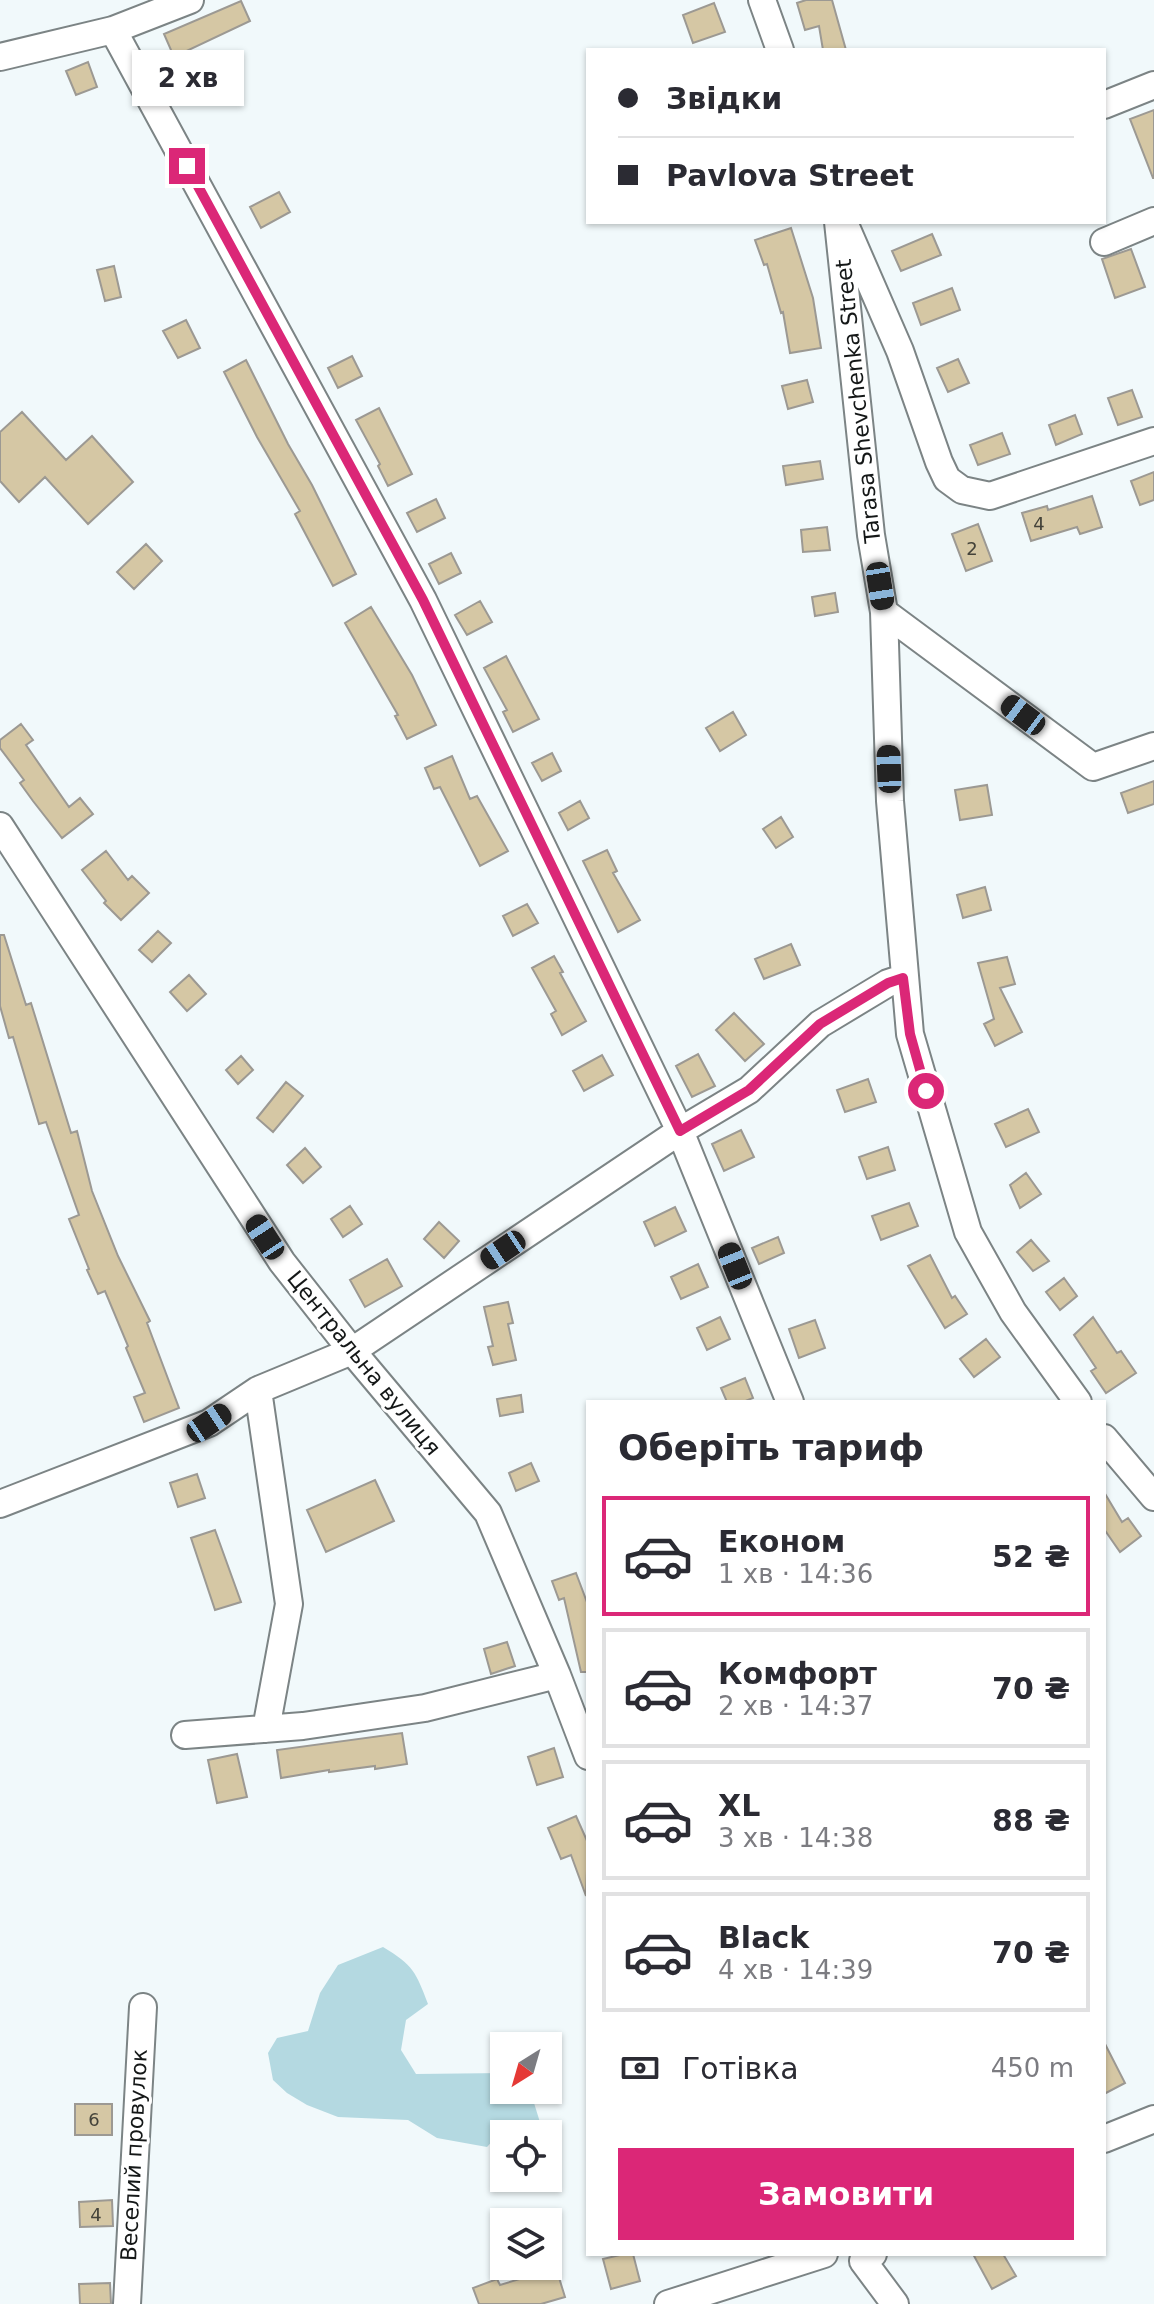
<!DOCTYPE html>
<html lang="uk">
<meta charset="utf-8">
<style>
body{margin:0;font-family:"DejaVu Sans",sans-serif;background:#f7f7f7;color:#2b2b33;height:100vh;display:flex;flex-direction:column;font-size:30px;white-space:nowrap}
*{box-sizing:border-box;margin:0}
p{font-size:26px;color:#7c7c81}
.icon{flex:none;width:44px;height:44px;fill:none;stroke:currentColor;stroke-width:2;stroke-linecap:round;stroke-linejoin:round}
.map{position:relative;flex:1;overflow:hidden}
.side{position:absolute;left:586px;top:1400px;width:520px;height:856px;display:flex;flex-direction:column;background:#fff;border-radius:0px;box-shadow:0 2px 6px #0004}
.side>*{flex:none}
.top-card{position:absolute;left:586px;top:48px;width:520px;height:176px;border-radius:0px;box-shadow:0 2px 6px #0004;display:grid;align-content:center;height:176px;padding:0 32px;background:#fff}
.needle{width:52px;rotate:217deg}
.controls{position:absolute;left:490px;top:2032px;display:grid;gap:16px}
.controls a{display:grid;place-items:center;width:72px;height:72px;border-radius:0px;background:#fff;box-shadow:0 2px 6px #0004;font-size:40px}
.end{position:absolute;width:36px;height:36px;margin:-18px;border:10px solid #db2777;background:#fff;box-shadow:0 0 0 4px #fff}
.from{border-radius:50%}
.bubble{position:absolute;height:56px;border-radius:0px;background:#fff;box-shadow:0 2px 6px #0004;font-size:26px;font-weight:600;line-height:56px;text-align:center}
.car{position:absolute;width:24px;height:48px;margin:-24px -12px;border-radius:10px;box-shadow:0 0 6px 2px #0007;background:linear-gradient(#222 24%,#8ab4d8 0 40%,#222 0 76%,#8ab4d8 0 86%,#222 0)}
.top-card b{display:flex;align-items:center;gap:28px;height:76px;font-size:30px}
.top-card b+b{border-top:2px solid #e1e1e2}
.top-card i{width:20px;height:20px;background:#2b2b33}
ul{padding:0;list-style:none}
li{display:flex;align-items:center;gap:24px;height:120px;margin:0 16px 12px;padding:0 16px;border:4px solid #e1e1e2;border-radius:0px}
li div{flex:1}
li b{display:block;font-size:30px}
li em{font-style:normal;font-weight:600}
li.on{border-color:#db2777}
li>.icon{width:72px;height:72px;stroke-width:1.5}
h2{padding:0 32px;font-size:36px;line-height:96px}
.pay{display:flex;align-items:center;gap:20px;height:88px;padding:0 32px;font-size:30px}
.pay p{margin-inline-start:auto}
.cta{display:flex;gap:16px;margin-top:auto;padding:16px 32px}
.cta a{flex:1;height:92px;border-radius:0px;background:#db2777;color:#fff;font-size:32px;font-weight:600;line-height:92px;text-align:center}
.map>svg:first-child{display:block}
.green{fill:#b4d9e1}
.building{fill:#d5c7a4;stroke:#9c9993;stroke-width:2}
.lines{fill:none;stroke-linecap:round;stroke-linejoin:round}
.minor-casing{stroke:#7c8485;stroke-width:30}
.minor{stroke:#fff;stroke-width:26}
.route{stroke:#db2777;stroke-width:10}
.labels{text-anchor:middle;dominant-baseline:central;stroke-width:6;stroke-linejoin:round;paint-order:stroke}
.number-label{font-size:18px;fill:#44433a}
.street-label{font-size:22px;fill:#141717;stroke:#fff}
</style>
<div class="map">
<svg width="1154" height="2304" viewBox="0 0 1154 2304">
<rect width="100%" height="100%" fill="#f1f9fb"/>
<!-- green -->
<path class="green" d="M 383,1947 C 413,1965 416,1972 428,2004 L 406,2020 L 401,2050 L 416,2074 L 504,2073 L 504,2090 L 530,2090 L 543,2132 L 497,2136 L 487,2147 L 437,2138 L 408,2120 L 338,2117 L 307,2105 L 287,2093 L 273,2080 L 268,2053 L 277,2038 L 308,2031 L 320,1993 L 338,1965 Z"/>
<!-- building -->
<path class="building" d="M 806,0 L 832,0 L 846,50 L 823,50 L 819,26 L 805,30 L 797,3 Z
M 241,1 L 250,21 L 174,57 L 164,34 Z
M 714,3 L 725,32 L 693,43 L 683,15 Z
M 88,62 L 97,87 L 76,95 L 66,71 Z
M 1154,110 L 1154,178 L 1153,178 L 1130,119 Z
M 279,192 L 290,212 L 261,228 L 250,207 Z
M 791,228 L 813,298 L 821,348 L 790,353 L 783,312 L 781,313 L 767,264 L 764,265 L 755,240 Z
M 932,234 L 941,255 L 901,271 L 892,251 Z
M 1131,249 L 1145,287 L 1115,298 L 1102,259 Z
M 114,266 L 121,297 L 105,301 L 97,270 Z
M 952,288 L 960,310 L 921,325 L 913,303 Z
M 186,320 L 200,348 L 178,358 L 163,331 Z
M 352,356 L 362,376 L 338,388 L 328,368 Z
M 958,359 L 969,383 L 948,392 L 937,368 Z
M 246,360 L 288,444 L 312,485 L 356,574 L 333,586 L 295,514 L 300,511 L 257,437 L 224,372 Z
M 807,380 L 813,402 L 788,409 L 782,386 Z
M 1132,390 L 1142,417 L 1118,425 L 1108,398 Z
M 379,408 L 412,474 L 388,486 L 378,466 L 380,464 L 356,420 Z
M 22,412 L 66,460 L 92,436 L 133,482 L 88,524 L 45,477 L 19,502 L 0,481 L 0,432 Z
M 1075,415 L 1082,434 L 1056,445 L 1049,425 Z
M 1002,433 L 1010,454 L 978,465 L 970,445 Z
M 820,461 L 823,479 L 786,485 L 783,466 Z
M 1154,472 L 1154,500 L 1140,505 L 1131,481 Z
M 1092,496 L 1102,527 L 1080,534 L 1077,527 L 1031,541 L 1022,513 L 1047,506 L 1048,510 Z
M 436,499 L 445,518 L 417,532 L 407,513 Z
M 978,524 L 992,561 L 966,571 L 952,534 Z
M 827,527 L 830,550 L 803,552 L 801,530 Z
M 146,544 L 162,561 L 134,589 L 117,572 Z
M 451,553 L 461,573 L 439,584 L 429,564 Z
M 835,593 L 838,612 L 815,616 L 812,597 Z
M 480,601 L 492,622 L 467,635 L 455,615 Z
M 371,607 L 412,675 L 436,725 L 407,739 L 395,716 L 398,715 L 345,623 Z
M 506,656 L 539,719 L 513,732 L 503,712 L 507,710 L 484,668 Z
M 733,712 L 746,735 L 720,751 L 706,728 Z
M 21,724 L 33,740 L 26,745 L 69,807 L 80,798 L 93,814 L 62,838 L 33,801 L 20,783 L 24,780 L 0,748 L 0,740 Z
M 552,753 L 561,771 L 542,781 L 532,763 Z
M 452,756 L 470,799 L 477,796 L 508,851 L 480,866 L 440,787 L 434,789 L 425,768 Z
M 1154,781 L 1154,804 L 1128,813 L 1121,793 Z
M 987,785 L 992,815 L 960,820 L 955,790 Z
M 580,801 L 589,818 L 568,830 L 559,813 Z
M 781,817 L 793,837 L 776,848 L 763,829 Z
M 607,850 L 617,871 L 613,873 L 640,920 L 618,932 L 583,861 Z
M 106,851 L 128,880 L 132,876 L 149,893 L 121,920 L 104,903 L 106,901 L 82,870 Z
M 985,887 L 991,910 L 963,918 L 957,895 Z
M 527,904 L 538,923 L 513,936 L 503,916 Z
M 158,931 L 171,943 L 152,962 L 139,950 Z
M 0,935 L 4,935 L 26,1005 L 31,1003 L 71,1133 L 77,1131 L 92,1191 L 118,1256 L 150,1321 L 147,1323 L 179,1408 L 144,1422 L 134,1397 L 145,1393 L 126,1348 L 128,1346 L 105,1291 L 98,1294 L 87,1270 L 89,1269 L 69,1219 L 79,1215 L 46,1122 L 39,1124 L 13,1037 L 9,1038 L 0,1006 Z
M 791,944 L 800,965 L 764,979 L 755,959 Z
M 554,956 L 563,972 L 560,973 L 586,1021 L 562,1035 L 551,1014 L 556,1011 L 532,968 Z
M 1007,957 L 1015,984 L 1000,988 L 1022,1032 L 995,1046 L 984,1024 L 994,1019 L 978,963 Z
M 189,975 L 206,994 L 187,1011 L 170,992 Z
M 734,1013 L 764,1044 L 745,1061 L 716,1030 Z
M 698,1054 L 715,1086 L 692,1097 L 676,1066 Z
M 602,1055 L 613,1075 L 584,1091 L 573,1071 Z
M 241,1056 L 253,1070 L 238,1084 L 226,1070 Z
M 868,1079 L 876,1102 L 845,1112 L 837,1090 Z
M 286,1082 L 303,1096 L 273,1132 L 257,1118 Z
M 1028,1109 L 1039,1132 L 1006,1147 L 995,1124 Z
M 741,1130 L 754,1157 L 724,1171 L 712,1144 Z
M 888,1147 L 895,1170 L 867,1179 L 859,1157 Z
M 305,1148 L 321,1167 L 303,1183 L 287,1165 Z
M 1026,1173 L 1041,1194 L 1020,1208 L 1010,1185 Z
M 909,1203 L 918,1226 L 881,1240 L 872,1216 Z
M 350,1206 L 362,1224 L 343,1237 L 331,1219 Z
M 675,1207 L 686,1231 L 655,1246 L 644,1222 Z
M 439,1222 L 459,1241 L 444,1258 L 424,1239 Z
M 778,1237 L 784,1253 L 759,1264 L 752,1248 Z
M 1031,1240 L 1049,1261 L 1033,1271 L 1017,1252 Z
M 930,1255 L 952,1298 L 955,1296 L 967,1314 L 945,1328 L 908,1266 Z
M 387,1259 L 402,1286 L 365,1307 L 350,1280 Z
M 698,1264 L 708,1287 L 681,1299 L 671,1277 Z
M 1064,1278 L 1077,1296 L 1060,1310 L 1046,1292 Z
M 508,1302 L 513,1323 L 508,1324 L 516,1360 L 493,1365 L 488,1347 L 493,1346 L 484,1307 Z
M 720,1317 L 730,1339 L 707,1350 L 697,1328 Z
M 1093,1317 L 1117,1353 L 1121,1351 L 1136,1373 L 1106,1393 L 1091,1371 L 1096,1368 L 1074,1335 Z
M 815,1320 L 825,1348 L 799,1358 L 789,1329 Z
M 986,1339 L 1000,1357 L 974,1377 L 960,1359 Z
M 745,1378 L 753,1398 L 743,1402 L 727,1402 L 721,1388 Z
M 521,1395 L 523,1412 L 500,1416 L 497,1399 Z
M 531,1463 L 539,1481 L 516,1491 L 509,1473 Z
M 197,1474 L 205,1498 L 178,1507 L 170,1483 Z
M 375,1480 L 394,1521 L 326,1552 L 307,1510 Z
M 1104,1492 L 1122,1522 L 1128,1518 L 1141,1536 L 1120,1552 L 1104,1529 Z
M 215,1530 L 241,1602 L 215,1610 L 191,1538 Z
M 576,1573 L 588,1605 L 588,1672 L 581,1672 L 564,1598 L 559,1600 L 552,1581 Z
M 507,1642 L 515,1666 L 491,1674 L 484,1649 Z
M 402,1733 L 407,1764 L 375,1769 L 375,1766 L 329,1772 L 329,1770 L 281,1778 L 277,1750 Z
M 554,1748 L 563,1777 L 537,1785 L 528,1757 Z
M 237,1754 L 247,1797 L 217,1803 L 208,1760 Z
M 576,1816 L 588,1843 L 586,1896 L 571,1855 L 561,1859 L 548,1828 Z
M 1104,2042 L 1125,2083 L 1104,2094 Z
M 75,2104 L 112,2104 L 112,2135 L 75,2135 Z
M 112,2200 L 113,2226 L 80,2227 L 79,2202 Z
M 624,2254 L 633,2254 L 640,2281 L 611,2289 L 603,2259 Z
M 973,2254 L 1003,2254 L 1016,2276 L 992,2289 Z
M 556,2268 L 565,2297 L 541,2304 L 479,2304 L 473,2288 L 497,2279 L 500,2285 Z
M 110,2283 L 111,2304 L 80,2304 L 79,2284 Z"/>
<g class="lines">
<defs>
<path id="minor" d="M 762,0 L 780,50
M 113,30 L 423,600 L 680,1131 L 790,1402
M 0,57 L 113,30 L 190,0
M 1104,105 L 1154,85
M 838,222 L 871,535 L 884,612 L 890,801 L 910,1034 L 968,1232 L 1013,1312 L 1078,1402
M 846,227 L 900,351 L 939,462 L 947,479 L 962,490 L 990,496 L 1154,441
M 1104,242 L 1154,221
M 884,612 L 1093,767 L 1154,746
M 0,826 L 282,1262 L 352,1351 L 488,1513 L 557,1675 L 588,1756
M 258,1390 L 289,1604 L 266,1729
M 1104,1438 L 1154,1497
M 0,1504 L 209,1423 L 258,1390 L 352,1351 L 680,1131 L 749,1090 L 820,1024 L 888,983 L 903,978
M 185,1735 L 303,1726 L 425,1708 L 557,1675
M 1104,2139 L 1154,2119
M 873,2254 L 863,2261 L 895,2304
M 127,2304 L 143,2007
M 668,2304 L 824,2254"/>
</defs>
<!-- minor casing -->
<use href="#minor" class="minor-casing"/>
<!-- minor -->
<use href="#minor" class="minor"/>
</g>
<g class="lines">
<!-- route -->
<path class="route" d="M 187,166 L 423,600 L 680,1131 L 749,1090 L 820,1024 L 888,983 L 903,978 L 910,1034 L 926,1091"/>
</g>
<g class="labels">
<!-- number labels -->
<g class="number-label">
<text x="1039" y="523">4</text>
<text x="972" y="548">2</text>
<text x="94" y="2119">6</text>
<text x="96" y="2214">4</text>
</g>
<!-- street labels -->
<g class="street-label">
<text transform="translate(858 401) rotate(-96)">Tarasa Shevchenka Street</text>
<text transform="translate(364 1363) rotate(51)">Центральна вулиця</text>
<text transform="translate(134 2155) rotate(-87)">Веселий провулок</text>
</g>
</g>
</svg>
<div class="controls">
<a><svg class="needle" viewBox="-14 -14 28 28"><path d="M0-13l5 13h-10z" fill="#e53935"/><path d="M0 13l5-13h-10z" fill="#7c7c81"/></svg></a>
<a><svg class="icon" aria-label="locate" viewBox="0 0 24 24"><circle cx="12" cy="12" r="6"/><path d="M12 2v4M12 18v4M2 12h4M18 12h4"/></svg></a>
<a><svg class="icon" aria-label="layers" viewBox="0 0 24 24"><path d="M12 4l9 5-9 5-9-5zM3 14l9 5 9-5"/></svg></a>
</div>
<i class="end from" style="left:926px;top:1091px"></i>
<i class="end" style="left:187px;top:166px"></i>
<div class="bubble" style="left:132px;top:50px;width:112px">2 хв</div>
<i class="car" style="left:880px;top:586px;rotate:171deg"></i>
<i class="car" style="left:1023px;top:715px;rotate:307deg"></i>
<i class="car" style="left:889px;top:769px;rotate:358deg"></i>
<i class="car" style="left:265px;top:1237px;rotate:327deg"></i>
<i class="car" style="left:503px;top:1250px;rotate:236deg"></i>
<i class="car" style="left:735px;top:1266px;rotate:338deg"></i>
<i class="car" style="left:209px;top:1423px;rotate:56deg"></i>
<div class="top-card">
<b><i class="from"></i>Звідки</b>
<b><i></i>Pavlova Street</b>
</div>
<section class="side">
<h2>Оберіть тариф</h2>
<ul>
<li class="on"><svg class="icon" aria-label="car" viewBox="0 0 24 24"><path d="M5 17H2v-5l4-1 3-4h7l3 4 3 1v5h-3M9 17h6M6 11h13"/><circle cx="7" cy="17" r="2"/><circle cx="17" cy="17" r="2"/></svg><div><b>Економ</b><p>1 хв · 14:36</p></div><em>52 ₴</em></li>
<li><svg class="icon" aria-label="car" viewBox="0 0 24 24"><path d="M5 17H2v-5l4-1 3-4h7l3 4 3 1v5h-3M9 17h6M6 11h13"/><circle cx="7" cy="17" r="2"/><circle cx="17" cy="17" r="2"/></svg><div><b>Комфорт</b><p>2 хв · 14:37</p></div><em>70 ₴</em></li>
<li><svg class="icon" aria-label="car" viewBox="0 0 24 24"><path d="M5 17H2v-5l4-1 3-4h7l3 4 3 1v5h-3M9 17h6M6 11h13"/><circle cx="7" cy="17" r="2"/><circle cx="17" cy="17" r="2"/></svg><div><b>XL</b><p>3 хв · 14:38</p></div><em>88 ₴</em></li>
<li><svg class="icon" aria-label="car" viewBox="0 0 24 24"><path d="M5 17H2v-5l4-1 3-4h7l3 4 3 1v5h-3M9 17h6M6 11h13"/><circle cx="7" cy="17" r="2"/><circle cx="17" cy="17" r="2"/></svg><div><b>Black</b><p>4 хв · 14:39</p></div><em>70 ₴</em></li>
</ul>
<div class="pay"><svg class="icon" aria-label="cash" viewBox="0 0 24 24"><path d="M3 7h18v10H3z"/><circle cx="12" cy="12" r="2"/></svg>Готівка<p>450 m</p></div>
<div class="cta"><a>Замовити</a></div>
</section>
</div>
